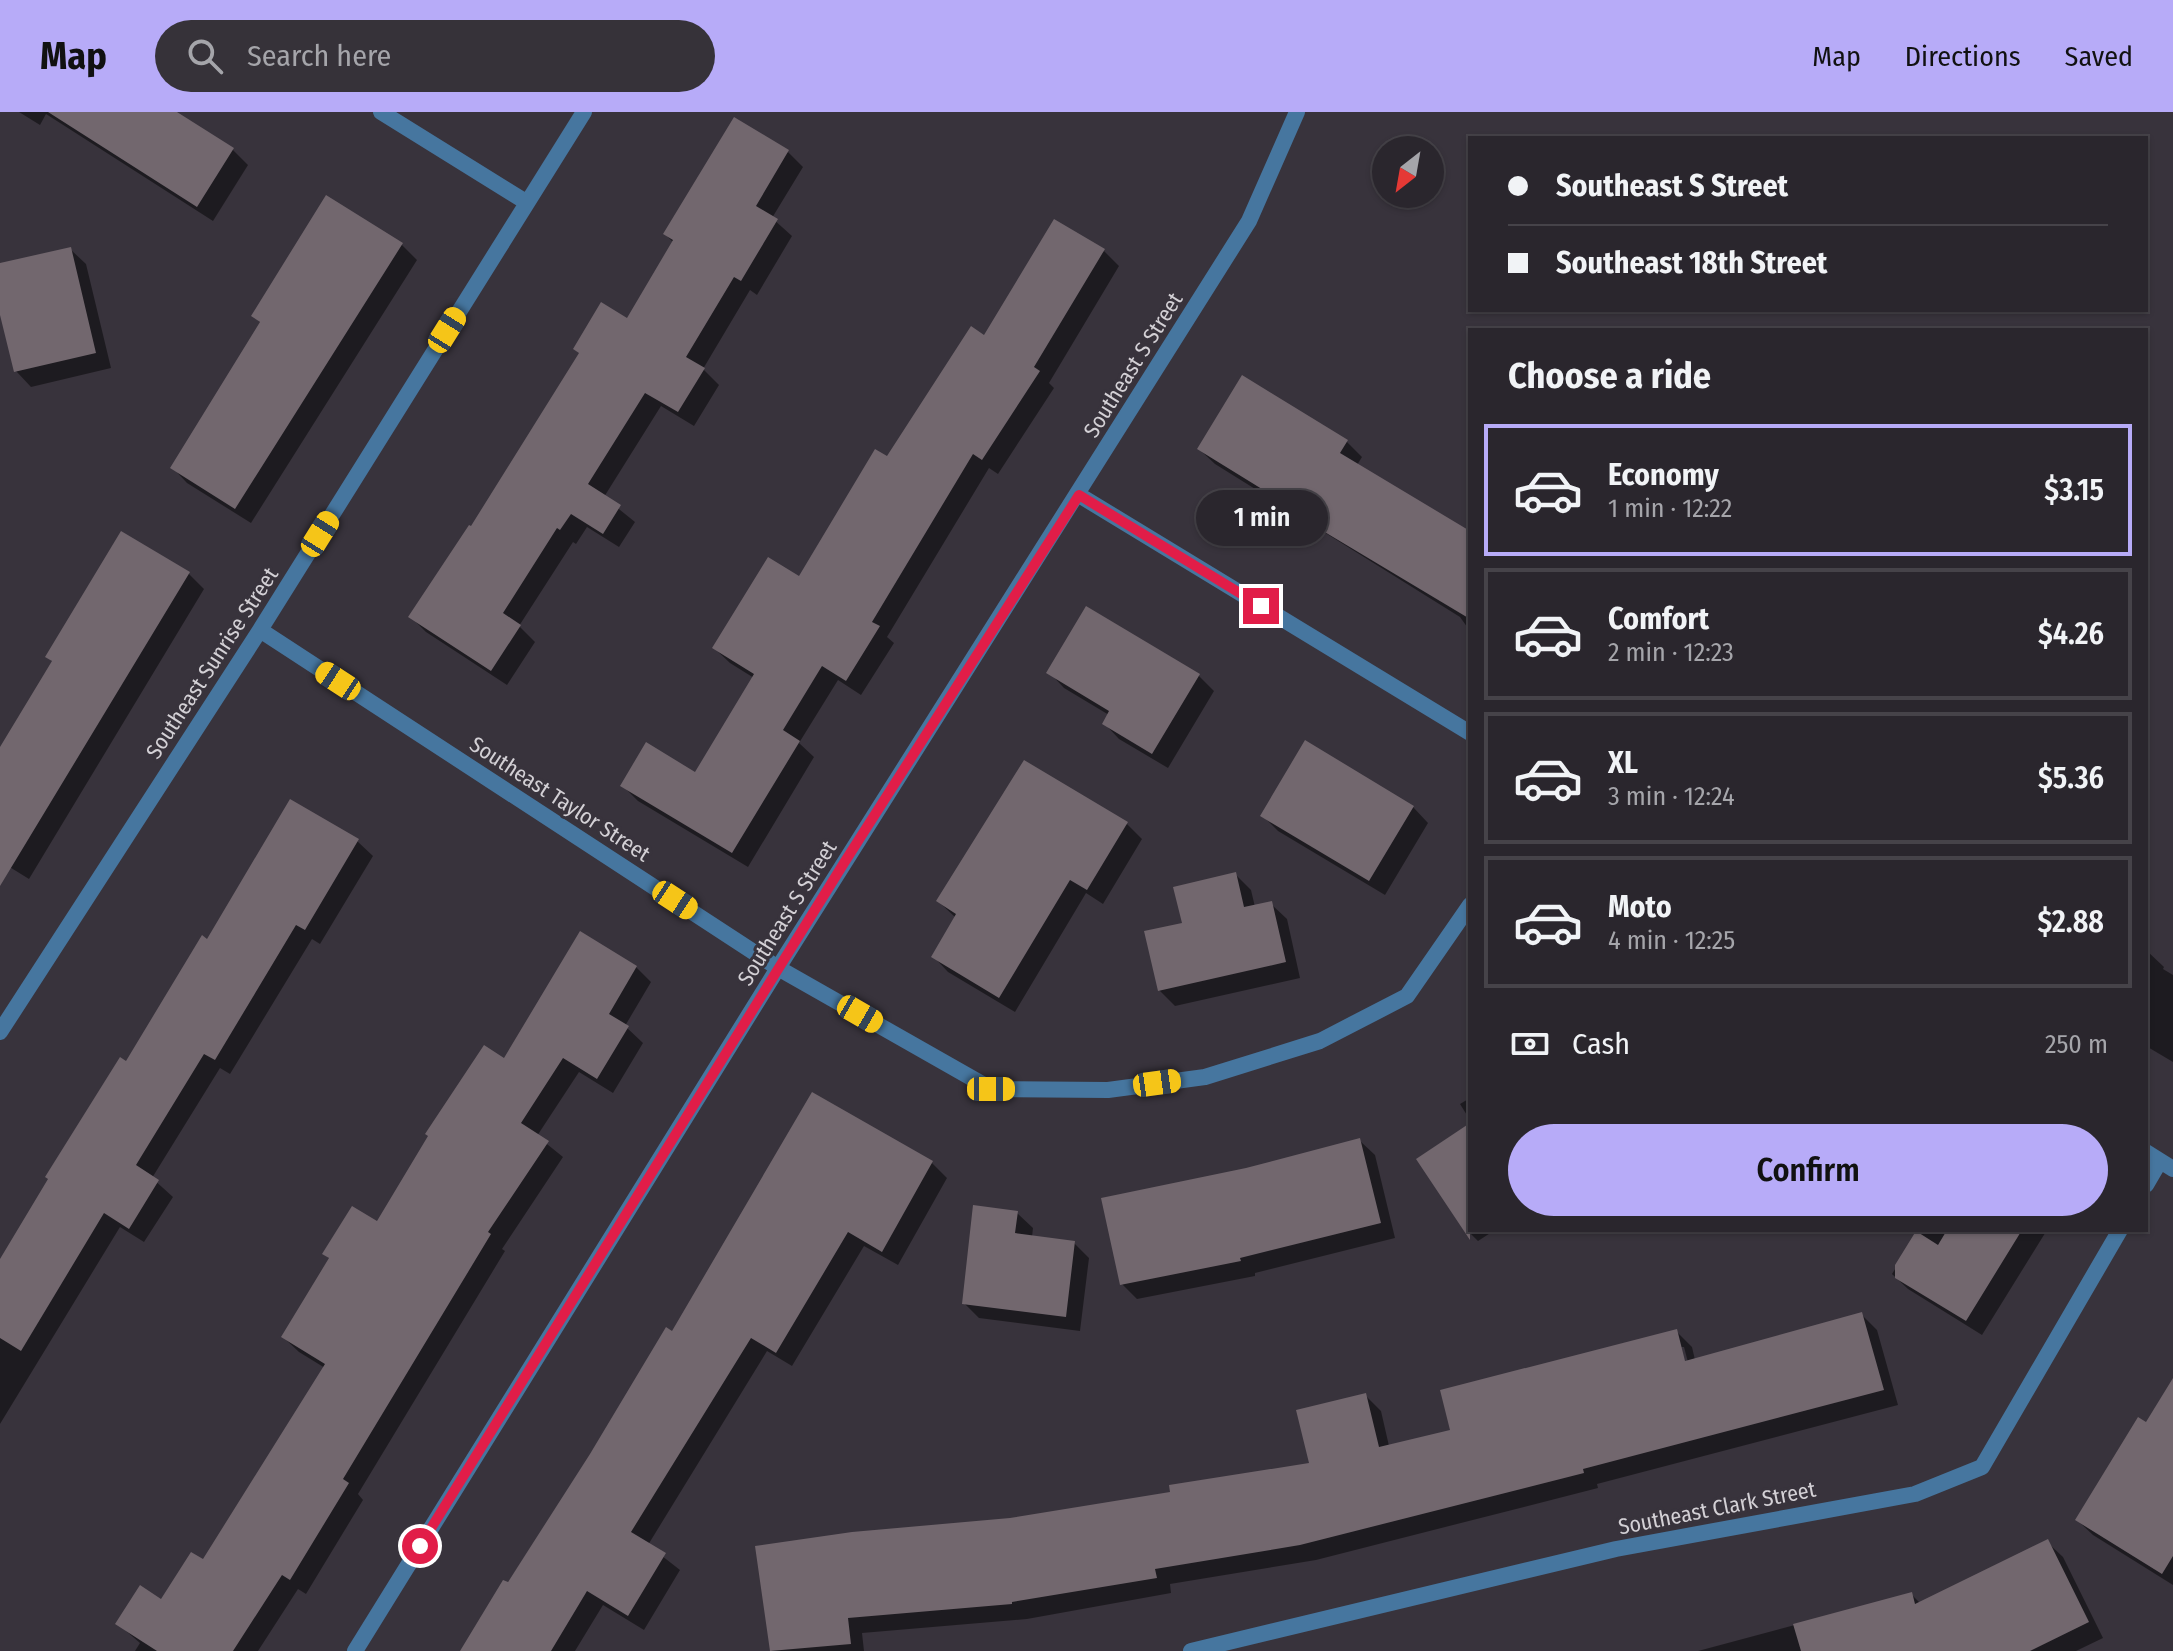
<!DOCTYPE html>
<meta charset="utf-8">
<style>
body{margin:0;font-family:"Fira Sans Condensed",sans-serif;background:#363239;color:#f1f3f6;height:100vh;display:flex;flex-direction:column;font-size:30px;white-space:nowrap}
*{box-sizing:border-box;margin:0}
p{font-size:26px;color:#a5a5aa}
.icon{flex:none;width:44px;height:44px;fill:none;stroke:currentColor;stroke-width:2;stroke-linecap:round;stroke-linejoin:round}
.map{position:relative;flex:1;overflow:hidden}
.panel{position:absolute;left:1468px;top:216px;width:680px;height:904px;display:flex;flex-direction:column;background:#2a262d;border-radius:0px;box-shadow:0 2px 6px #0004,0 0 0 2px #464349}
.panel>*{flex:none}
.banner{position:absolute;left:1468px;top:24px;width:680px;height:176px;border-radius:0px;box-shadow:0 2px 6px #0004,0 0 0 2px #464349;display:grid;align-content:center;height:176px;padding:0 40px;background:#2a262d}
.needle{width:52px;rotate:211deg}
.buttons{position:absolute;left:1372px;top:24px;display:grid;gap:16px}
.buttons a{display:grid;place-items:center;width:72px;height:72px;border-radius:50%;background:#2a262d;box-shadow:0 2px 6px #0004,0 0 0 2px #464349;font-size:40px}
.end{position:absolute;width:36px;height:36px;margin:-18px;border:10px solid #e11d48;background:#fff;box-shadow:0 0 0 4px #fff}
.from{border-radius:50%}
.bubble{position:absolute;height:56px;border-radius:28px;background:#2a262d;box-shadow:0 2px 6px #0004,0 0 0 2px #464349;font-size:26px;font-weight:600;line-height:56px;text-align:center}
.car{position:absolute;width:24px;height:48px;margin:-24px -12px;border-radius:10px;box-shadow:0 0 6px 2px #0007;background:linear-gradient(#f5c518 24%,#345 0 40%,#f5c518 0 76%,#345 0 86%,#f5c518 0)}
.banner b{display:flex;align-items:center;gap:28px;height:76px;font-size:30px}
.banner b+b{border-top:2px solid #464349}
.banner i{width:20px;height:20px;background:#f1f3f6}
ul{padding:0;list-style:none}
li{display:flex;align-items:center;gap:24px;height:132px;margin:0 16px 12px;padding:0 24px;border:4px solid #464349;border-radius:0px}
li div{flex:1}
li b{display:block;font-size:30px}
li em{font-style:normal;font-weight:600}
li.current{border-color:#b7abf8}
li>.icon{width:72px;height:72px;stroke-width:1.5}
h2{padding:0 40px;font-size:36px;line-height:96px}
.pay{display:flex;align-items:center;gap:20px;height:88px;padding:0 40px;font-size:30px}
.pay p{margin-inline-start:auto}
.action{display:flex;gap:16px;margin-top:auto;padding:16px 40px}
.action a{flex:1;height:92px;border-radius:48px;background:#b7abf8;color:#111;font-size:32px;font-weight:600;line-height:92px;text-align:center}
header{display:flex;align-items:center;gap:48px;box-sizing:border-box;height:112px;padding:0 40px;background:#b7abf8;color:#111}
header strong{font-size:38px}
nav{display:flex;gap:44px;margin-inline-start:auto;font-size:28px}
.search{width:560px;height:72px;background:#363239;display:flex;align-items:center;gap:20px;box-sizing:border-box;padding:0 28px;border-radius:44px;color:#a5a5aa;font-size:30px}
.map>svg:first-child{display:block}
.shadow{fill:#0007;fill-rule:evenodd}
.building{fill:#72676e}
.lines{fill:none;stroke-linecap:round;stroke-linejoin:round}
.minor{stroke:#46769f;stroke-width:16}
.tertiary{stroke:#46769f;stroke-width:16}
.route{stroke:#e11d48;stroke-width:10}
.labels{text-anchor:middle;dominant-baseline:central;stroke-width:6;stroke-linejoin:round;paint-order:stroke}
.street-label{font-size:22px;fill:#d3d0d5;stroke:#38333c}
</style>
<header>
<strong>Map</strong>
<div class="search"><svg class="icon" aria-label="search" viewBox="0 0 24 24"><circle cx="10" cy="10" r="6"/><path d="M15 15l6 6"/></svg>Search here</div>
<nav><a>Map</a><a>Directions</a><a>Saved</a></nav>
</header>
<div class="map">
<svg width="2173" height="1539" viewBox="0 0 2173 1539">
<rect width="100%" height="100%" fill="#38333c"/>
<!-- shadow -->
<path class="shadow" d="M 19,0 L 174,0 L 233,38 L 248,53 L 213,109 L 46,2 L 40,13 Z
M 788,40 L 803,55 L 772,106 L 792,124 L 757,183 L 750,178 L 703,257 L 719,273 L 694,314 L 661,294 L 604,385 L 635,410 L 619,435 L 587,415 L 576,432 L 573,430 L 519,514 L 535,530 L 507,573 L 426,520 L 411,505 L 472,417 L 627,209 L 674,131 L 665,122 Z
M 327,86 L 402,133 L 417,148 L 251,411 L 187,371 L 172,355 L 262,212 L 253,204 Z
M 70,137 L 86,152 L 111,256 L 31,275 L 16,259 L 0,194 L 0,153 Z
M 1104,139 L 1119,154 L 1049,271 L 1054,276 L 998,362 L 989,356 L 887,525 L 894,531 L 861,583 L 838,568 L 799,631 L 814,645 L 748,755 L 638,689 L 623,674 L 696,662 L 754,566 L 730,551 L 714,536 L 799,467 L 888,347 L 985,226 Z
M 1347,330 L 1362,345 L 1357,353 L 1470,422 L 1470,519 L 1460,505 L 1215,352 L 1199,337 Z
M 122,422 L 189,462 L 204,477 L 29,767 L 8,754 L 0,767 L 0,639 L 54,551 L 48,545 Z
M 1087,496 L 1199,564 L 1214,579 L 1168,656 L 1119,627 L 1104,611 L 1109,603 L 1064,576 L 1049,560 Z
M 1413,695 L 1428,711 L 1385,783 L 1278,719 L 1262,703 Z
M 1127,712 L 1142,727 L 1103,792 L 1086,781 L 1015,900 L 948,860 L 933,844 L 956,806 L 938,789 Z
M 357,729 L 373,744 L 320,832 L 312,827 L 230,962 L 220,956 L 152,1066 L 173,1085 L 144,1130 L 120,1115 L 0,1312 L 0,1151 L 208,830 Z
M 1235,762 L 1251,778 L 1255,795 L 1271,792 L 1287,807 L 1300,866 L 1175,894 L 1159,878 L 1184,812 Z
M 2146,838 L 2164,855 L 2163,857 L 2173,863 L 2173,950 L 2146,934 Z
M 636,855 L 651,870 L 625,914 L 643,931 L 613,981 L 579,960 L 537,1024 L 563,1045 L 502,1137 L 505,1139 L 358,1382 L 363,1388 L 306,1482 L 298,1477 L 258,1539 L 135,1539 L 140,1531 L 118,1512 L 161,1489 L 204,1450 L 325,1256 L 299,1240 L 283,1225 L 331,1148 L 325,1142 L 378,1112 L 505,949 Z
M 1470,986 L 1470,1008 L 1460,992 Z
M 1470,1013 L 1470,1118 L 1495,1118 L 1478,1129 L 1463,1114 Z
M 1359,1028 L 1375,1043 L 1395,1126 L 1255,1161 L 1255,1164 L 1137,1187 L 1122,1172 L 1246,1058 Z
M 932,1051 L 947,1066 L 898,1153 L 864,1134 L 792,1254 L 767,1239 L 648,1433 L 680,1458 L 644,1518 L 603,1493 L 575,1539 L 462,1539 L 673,1222 Z
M 1017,1101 L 1033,1116 L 1032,1125 L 1074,1131 L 1089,1146 L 1080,1219 L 979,1206 L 964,1191 Z
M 1910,1118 L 2047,1118 L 1982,1223 L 1908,1177 L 1892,1162 L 1917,1122 Z
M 1862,1203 L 1877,1218 L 1898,1293 L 1597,1372 L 1598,1376 L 1316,1448 L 1170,1472 L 1171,1481 L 1027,1507 L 862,1521 L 864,1539 L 772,1539 L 757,1436 L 1011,1408 L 1172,1382 L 1311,1352 L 1366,1284 L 1381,1299 L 1389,1334 L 1453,1320 L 1677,1220 L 1692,1235 L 1695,1248 ZM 1680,1235 L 1684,1235 L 1690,1258 L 1686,1259 Z
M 2173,1270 L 2173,1473 L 2093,1423 L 2077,1408 L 2147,1313 Z
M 2047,1430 L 2063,1445 L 2103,1526 L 2076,1539 L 1987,1539 Z
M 1911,1482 L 1927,1498 L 1938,1539 L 1698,1539 Z"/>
<!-- building -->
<path class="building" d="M 48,0 L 177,0 L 234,36 L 197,95 Z
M 734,5 L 789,38 L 756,94 L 778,107 L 741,169 L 734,165 L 686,245 L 705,256 L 678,300 L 645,281 L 588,372 L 621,393 L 603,422 L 571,402 L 560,418 L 557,416 L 503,501 L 521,513 L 491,559 L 408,505 L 469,413 L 471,414 L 579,241 L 573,237 L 601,190 L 627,206 L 673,128 L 663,122 Z
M 326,83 L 403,131 L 235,397 L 170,356 L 260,210 L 251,204 Z
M 1054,107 L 1105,137 L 1034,255 L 1040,259 L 982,348 L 973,342 L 872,510 L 880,514 L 846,569 L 822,554 L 783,618 L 800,629 L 732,741 L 620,674 L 646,630 L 695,660 L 754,562 L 712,536 L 768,445 L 799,464 L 875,337 L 887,344 L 971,214 L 984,223 Z
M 71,135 L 96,241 L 14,260 L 0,203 L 0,151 Z
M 1242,263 L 1348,328 L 1340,341 L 1470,419 L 1470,507 L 1323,419 L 1325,416 L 1197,337 Z
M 121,419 L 190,460 L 0,774 L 0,635 L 52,549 L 45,545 Z
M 1086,494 L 1200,562 L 1152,642 L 1102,612 L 1109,599 L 1046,561 Z
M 1305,628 L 1414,694 L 1369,769 L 1260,704 Z
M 1024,648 L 1128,710 L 1087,778 L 1070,768 L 999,886 L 931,845 L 956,802 L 936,789 Z
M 290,687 L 359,727 L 305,818 L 296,813 L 215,948 L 204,942 L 136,1053 L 159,1068 L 129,1117 L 104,1101 L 21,1239 L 0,1226 L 0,1147 L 48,1067 L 45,1065 L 120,945 L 126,949 L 202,823 L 207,827 Z
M 1236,760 L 1244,795 L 1272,789 L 1286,850 L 1158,879 L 1144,819 L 1182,811 L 1173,775 Z
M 580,819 L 637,854 L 609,902 L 629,914 L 597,967 L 563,946 L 521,1011 L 549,1029 L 488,1120 L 491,1122 L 343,1367 L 349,1371 L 290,1468 L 282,1463 L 233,1539 L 157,1539 L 115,1512 L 140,1473 L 161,1487 L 191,1440 L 203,1447 L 325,1252 L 281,1225 L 329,1146 L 322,1142 L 352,1094 L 377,1109 L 428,1024 L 425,1022 L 484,933 L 504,946 Z
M 812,980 L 933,1049 L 882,1140 L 848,1120 L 776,1241 L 751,1226 L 631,1420 L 666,1441 L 628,1504 L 587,1479 L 551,1539 L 460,1539 L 503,1468 L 508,1470 L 590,1342 L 666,1215 L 672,1219 Z
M 1470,1011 L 1470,1128 L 1416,1047 Z
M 1360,1026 L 1381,1111 L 1240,1146 L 1241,1149 L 1120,1173 L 1101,1086 L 1246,1056 Z
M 973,1093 L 1018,1099 L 1015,1121 L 1075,1129 L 1066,1205 L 962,1192 Z
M 1947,1118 L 2022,1118 L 1966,1209 L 1895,1166 L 1895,1153 L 1916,1119 L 1938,1133 Z
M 1862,1200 L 1884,1278 L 1583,1357 L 1584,1361 L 1300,1433 L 1155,1457 L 1157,1466 L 1012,1490 L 1012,1492 L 848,1506 L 851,1532 L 770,1539 L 755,1434 L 852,1420 L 1010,1406 L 1170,1380 L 1169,1373 L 1309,1351 L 1296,1298 L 1366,1281 L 1379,1335 L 1450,1318 L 1440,1278 L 1677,1217 L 1685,1249 Z
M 2173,1266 L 2173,1444 L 2162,1462 L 2075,1408 L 2138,1305 L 2146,1310 Z
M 2048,1427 L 2089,1510 L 2030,1539 L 1801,1539 L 1793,1512 L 1912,1480 L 1915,1492 Z"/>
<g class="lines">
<!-- minor -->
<path class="minor" d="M 381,0 L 526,90
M 1079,383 L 1470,621
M 260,518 L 778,856 L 991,977 L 1108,978 L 1205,965 L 1320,929 L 1407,884 L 1470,793
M 0,920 L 260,518 L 584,0
M 2146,1040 L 2173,1057
M 2146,1073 L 2160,1049
M 1191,1539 L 1616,1437 L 1915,1382 L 1982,1355 L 2120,1118"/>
<!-- tertiary -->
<path class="tertiary" d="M 355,1539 L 778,856 L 1249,109 L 1297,0"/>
</g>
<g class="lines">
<!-- route -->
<path class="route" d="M 420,1434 L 844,751 L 1079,383 L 1261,494"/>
</g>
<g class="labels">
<!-- street labels -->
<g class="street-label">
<text transform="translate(1133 253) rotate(-58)">Southeast S Street</text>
<text transform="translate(212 551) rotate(-57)">Southeast Sunrise Street</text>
<text transform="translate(560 687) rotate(33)">Southeast Taylor Street</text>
<text transform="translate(787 801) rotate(-58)">Southeast S Street</text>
<text transform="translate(1717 1396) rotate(-11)">Southeast Clark Street</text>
</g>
</g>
</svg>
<div class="buttons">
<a><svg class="needle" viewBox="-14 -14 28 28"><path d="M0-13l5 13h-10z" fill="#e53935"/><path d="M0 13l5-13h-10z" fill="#a5a5aa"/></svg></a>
</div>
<i class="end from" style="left:420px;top:1434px"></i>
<i class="end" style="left:1261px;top:494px"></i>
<div class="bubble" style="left:1196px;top:378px;width:132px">1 min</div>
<i class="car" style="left:447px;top:218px;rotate:32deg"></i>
<i class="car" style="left:320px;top:422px;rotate:32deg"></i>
<i class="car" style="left:338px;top:569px;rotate:303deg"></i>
<i class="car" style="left:675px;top:788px;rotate:123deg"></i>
<i class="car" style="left:860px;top:902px;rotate:120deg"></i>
<i class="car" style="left:1157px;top:971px;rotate:82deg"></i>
<i class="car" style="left:991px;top:977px;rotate:90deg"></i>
<div class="banner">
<b><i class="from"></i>Southeast S Street</b>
<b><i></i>Southeast 18th Street</b>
</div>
<section class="panel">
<h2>Choose a ride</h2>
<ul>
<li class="current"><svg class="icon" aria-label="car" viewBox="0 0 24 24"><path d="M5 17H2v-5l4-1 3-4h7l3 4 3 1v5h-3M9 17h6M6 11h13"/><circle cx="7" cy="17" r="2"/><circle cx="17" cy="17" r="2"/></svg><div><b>Economy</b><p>1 min · 12:22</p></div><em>$3.15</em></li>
<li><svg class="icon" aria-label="car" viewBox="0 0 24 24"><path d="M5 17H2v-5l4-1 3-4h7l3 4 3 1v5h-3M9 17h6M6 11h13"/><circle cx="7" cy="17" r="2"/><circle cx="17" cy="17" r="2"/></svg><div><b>Comfort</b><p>2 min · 12:23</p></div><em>$4.26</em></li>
<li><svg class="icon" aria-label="car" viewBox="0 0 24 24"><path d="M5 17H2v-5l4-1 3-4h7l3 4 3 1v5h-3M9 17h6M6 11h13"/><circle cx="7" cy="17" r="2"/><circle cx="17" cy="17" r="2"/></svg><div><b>XL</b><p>3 min · 12:24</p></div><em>$5.36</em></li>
<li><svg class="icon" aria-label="car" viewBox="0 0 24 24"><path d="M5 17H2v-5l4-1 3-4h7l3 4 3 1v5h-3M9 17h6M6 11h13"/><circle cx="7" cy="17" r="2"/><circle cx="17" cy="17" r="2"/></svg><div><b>Moto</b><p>4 min · 12:25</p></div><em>$2.88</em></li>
</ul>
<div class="pay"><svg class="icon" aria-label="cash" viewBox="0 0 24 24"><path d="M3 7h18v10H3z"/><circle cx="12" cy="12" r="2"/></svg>Cash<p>250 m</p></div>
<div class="action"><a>Confirm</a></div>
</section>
</div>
